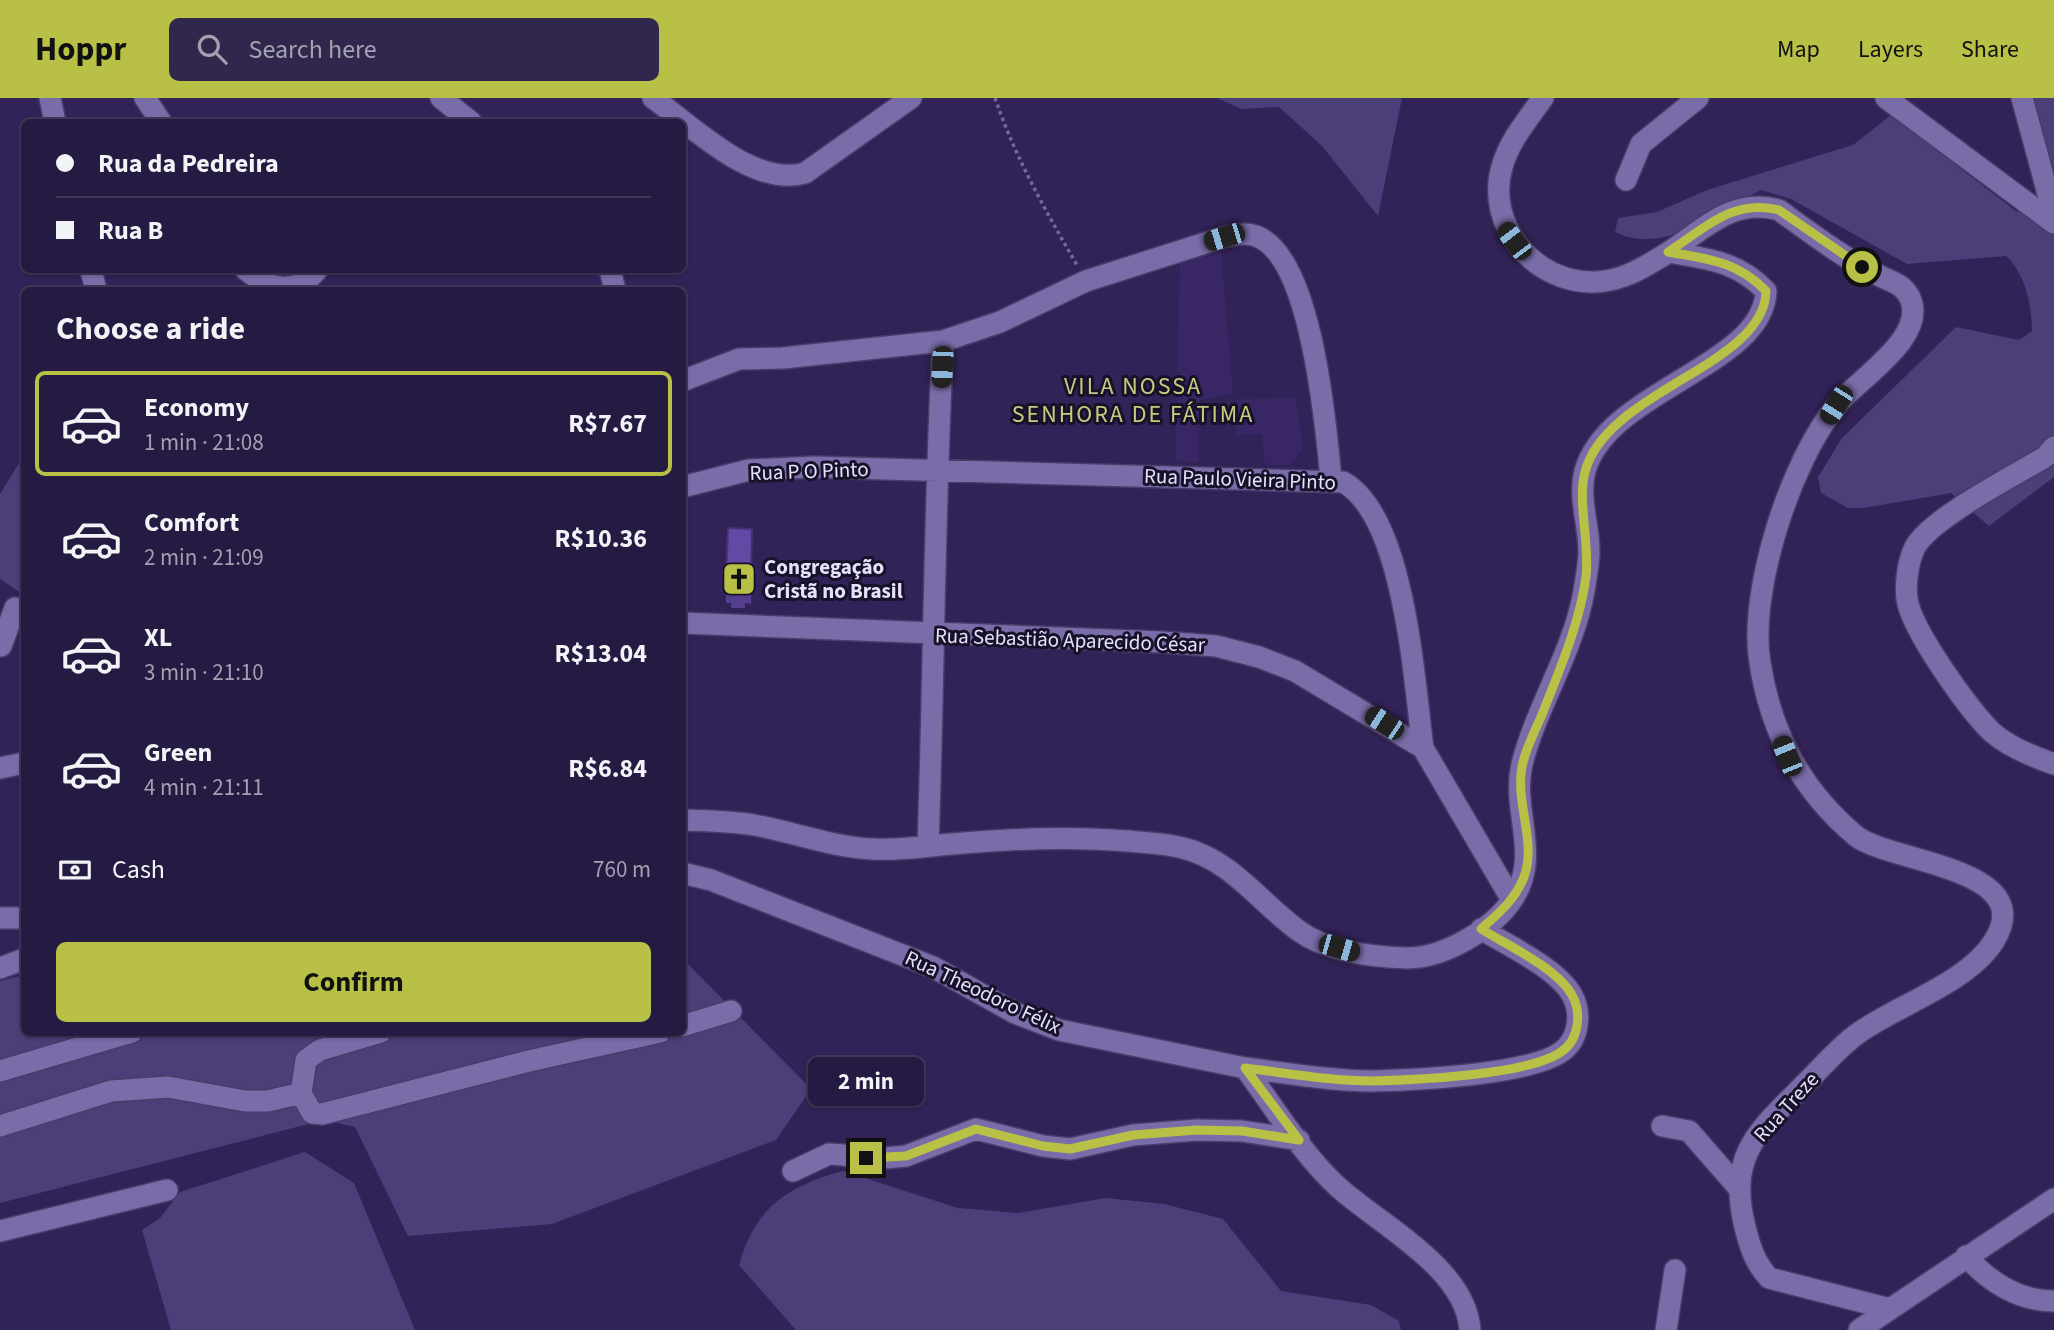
<!DOCTYPE html>
<meta charset="utf-8">
<style>
body{margin:0;font-family:"Source Sans 3",sans-serif;background:#31274c;color:#f1f3f6;height:100vh;display:flex;flex-direction:column;font-size:26px;white-space:nowrap}
*{box-sizing:border-box;margin:0}
p{font-size:23px;color:#a3a1b1}
.icon{flex:none;width:38px;height:38px;fill:none;stroke:currentColor;stroke-width:2;stroke-linecap:round;stroke-linejoin:round}
.map{position:relative;flex:1;overflow:hidden}
.drawer{position:absolute;left:21px;top:189px;width:665px;height:749px;display:flex;flex-direction:column;background:#251a41;border-radius:10px;box-shadow:0 2px 5px #0004,0 0 0 2px #42385a}
.drawer>*{flex:none}
.top-card{position:absolute;left:21px;top:21px;width:665px;height:154px;border-radius:10px;box-shadow:0 2px 5px #0004,0 0 0 2px #42385a;display:grid;align-content:center;height:154px;padding:0 35px;background:#251a41}
.end{position:absolute;width:32px;height:32px;margin:-16px;border:9px solid #b8c146;background:#111;box-shadow:0 0 0 4px #111}
.from{border-radius:50%}
.bubble{position:absolute;height:49px;border-radius:10px;background:#251a41;box-shadow:0 2px 5px #0004,0 0 0 2px #42385a;font-size:23px;font-weight:700;line-height:49px;text-align:center}
.car{position:absolute;width:21px;height:42px;margin:-21px -10px;border-radius:9px;box-shadow:0 0 5px 2px #0007;background:linear-gradient(#222 24%,#8ab4d8 0 40%,#222 0 76%,#8ab4d8 0 86%,#222 0)}
.top-card b{display:flex;align-items:center;gap:24px;height:66px;font-size:26px}
.top-card b+b{border-top:2px solid #42385a}
.top-card i{width:18px;height:18px;background:#f1f3f6}
ul{padding:0;list-style:none}
li{display:flex;align-items:center;gap:21px;height:105px;margin:0 14px 10px;padding:0 21px;border:4px solid transparent;border-radius:10px}
li div{flex:1}
li b{display:block;font-size:26px}
li em{font-style:normal;font-weight:700}
li.current{border-color:#b8c146}
li>.icon{width:63px;height:63px;stroke-width:1.5}
h2{padding:0 35px;font-size:32px;line-height:84px}
.pay{display:flex;align-items:center;gap:18px;height:77px;padding:0 35px;font-size:26px}
.pay p{margin-inline-start:auto}
.button{display:flex;gap:14px;margin-top:auto;padding:14px 35px}
.button a{flex:1;height:80px;border-radius:10px;background:#b8c146;color:#111;font-size:28px;font-weight:700;line-height:80px;text-align:center}
header{display:flex;align-items:center;gap:42px;box-sizing:border-box;height:98px;padding:0 35px;background:#b8c146;color:#111}
header strong{font-size:33px}
nav{display:flex;gap:38px;margin-inline-start:auto;font-size:24px}
.search{width:490px;height:63px;background:#31274c;display:flex;align-items:center;gap:18px;box-sizing:border-box;padding:0 24px;border-radius:10px;color:#a3a1b1;font-size:26px}
.map>svg:first-child{display:block}
.built{fill:#382764}
.green{fill:#4c3e78}
.lines{fill:none;stroke-linecap:round;stroke-linejoin:round}
.minor-casing{stroke:#4b3b69;stroke-width:24}
.path{stroke:#746994;stroke-width:3.5;stroke-dasharray:3.5 3.5;stroke-linecap:butt}
.minor{stroke:#796ca8;stroke-width:21}
.wall{fill:#543f8e}
.shaded-wall{fill:#453374}
.building{fill:#6249a5;stroke:#453374;stroke-width:2}
.route{stroke:#b8c146;stroke-width:9}
.labels{text-anchor:middle;dominant-baseline:central;stroke-width:6;stroke-linejoin:round;paint-order:stroke}
.street-label{font-size:21px;fill:#e5e1fc;stroke:#171229}
.poi-label{font-size:21px;font-weight:bold;fill:#e5e1fc;stroke:#171229;text-anchor:start}
.quarter-label{font-size:24px;letter-spacing:2px;fill:#c5cc7f;stroke:#171229}
</style>
<header>
<strong>Hoppr</strong>
<div class="search"><svg class="icon" aria-label="search" viewBox="0 0 24 24"><circle cx="10" cy="10" r="6"/><path d="M15 15l6 6"/></svg>Search here</div>
<nav><a>Map</a><a>Layers</a><a>Share</a></nav>
</header>
<div class="map">
<svg width="2054" height="1232" viewBox="0 0 2054 1232">
<rect width="100%" height="100%" fill="#312257"/>
<!-- built -->
<path class="built" d="M 1221,148 L 1233,295 L 1200,302 L 1199,364 L 1175,363 L 1180,164 Z
M 1296,300 L 1303,351 L 1290,367 L 1265,367 L 1262,336 L 1235,337 L 1237,301 Z"/>
<!-- green -->
<path class="green" d="M 1217,0 L 1402,0 L 1378,118 L 1322,48 L 1279,9 L 1241,11 Z
M 2030,0 L 2054,0 L 2054,90 Z
M 1891,17 L 2017,114 L 2054,91 L 2054,379 L 1989,428 L 1951,395 L 1864,410 L 1848,410 L 1821,395 L 1818,379 L 1842,340 L 1956,229 L 2019,242 L 2032,233 C 2032,208 2025,175 2006,158 L 1907,166 L 1791,101 L 1761,92 C 1717,115 1665,158 1615,134 L 1618,120 L 1657,114 L 1707,92 L 1853,47 Z
M 24,357 L 24,497 L 0,481 L 0,396 Z
M 683,861 L 811,991 L 776,1042 L 552,1126 L 408,1138 L 355,1029 L 324,1022 L 0,1105 L 0,883 L 24,877 L 24,934 L 682,934 Z
M 305,1054 L 354,1085 L 415,1232 L 171,1232 L 142,1132 L 160,1120 L 180,1094 Z
M 843,1073 L 958,1110 L 1018,1115 L 1106,1100 L 1164,1106 L 1223,1121 L 1281,1193 L 1371,1207 L 1399,1223 L 1401,1232 L 796,1232 L 739,1167 C 755,1110 787,1088 843,1073 Z"/>
<g class="lines">
<defs>
<path id="minor" d="M 50,0 L 55,24
M 145,0 L 161,24
M 441,0 L 471,24
M 653,0 C 693,29 754,90 805,75 L 911,0
M 1886,0 L 2054,125
M 2022,0 L 2054,118
M 1626,82 L 1641,46 L 1698,0
M 1669,154 C 1704,131 1733,99 1779,112 C 1812,136 1845,161 1882,179 C 1893,184 1904,187 1910,200 C 1928,239 1858,281 1837,307 C 1791,362 1748,494 1760,565 C 1771,635 1801,692 1856,738 C 1890,765 2040,769 1994,843 C 1968,885 1897,907 1857,936 C 1838,950 1822,969 1805,986 C 1758,1033 1727,1057 1745,1129 C 1750,1149 1755,1165 1769,1180 L 1890,1211
M 91,172 L 96,192
M 246,172 C 270,192 296,198 317,172
M 610,172 L 615,192
M 682,283 L 739,261 L 783,260 L 943,243 L 1000,224 L 1086,183 L 1224,139 C 1234,137 1246,134 1256,138 C 1312,158 1326,329 1331,381
M 2054,349 L 2045,359 C 2014,378 1931,420 1915,449 C 1908,463 1905,486 1907,501 C 1911,531 1970,614 1993,635 C 2009,649 2034,659 2054,666
M 682,389 L 749,372 L 814,369 L 1343,384 C 1405,418 1414,584 1423,650
M 682,525 L 1162,544 L 1216,548 L 1259,559 L 1295,573 L 1423,650 L 1512,802
M 1,548 L 15,510
M 0,670 L 24,665
M 682,722 C 706,723 731,723 754,727 C 793,734 832,749 872,751 C 898,753 926,748 952,746 C 1012,741 1068,738 1128,743 C 1146,745 1166,745 1183,750 C 1232,762 1260,805 1299,833 C 1328,854 1372,859 1407,860 C 1444,860 1494,831 1514,799 C 1541,756 1511,712 1522,666 C 1537,607 1573,555 1584,493 C 1586,480 1589,466 1589,453 C 1589,427 1578,399 1585,373 C 1607,292 1764,268 1766,193 C 1737,163 1708,161 1669,154 C 1645,169 1623,183 1595,184 C 1535,186 1485,127 1502,69 C 1509,43 1528,21 1543,0
M 928,748 C 934,580 934,411 943,243
M 682,775 L 711,782 L 933,869 L 1015,915 L 1059,932 L 1245,970 C 1274,1009 1302,1056 1338,1089 C 1380,1127 1466,1170 1470,1232
M 0,820 L 24,820
M 0,870 L 24,861
M 682,928 L 731,913
M 381,934 L 320,952 L 306,962 L 301,995 L 312,1015 L 322,1016 L 529,963 L 660,934
M 1245,970 C 1287,975 1330,983 1372,983 C 1415,982 1528,977 1561,954 C 1579,942 1582,915 1572,897 C 1557,870 1507,847 1481,831
M 0,973 L 132,934
M 0,1028 L 111,993 L 168,989 L 245,1003 L 268,1003 L 301,995
M 1662,1028 L 1689,1033 L 1737,1088
M 793,1073 L 829,1056 L 885,1060 L 906,1058 L 976,1031 L 1043,1048 L 1070,1051 L 1133,1037 L 1197,1032 L 1242,1033 L 1299,1042
M 0,1133 L 167,1092
M 1966,1158 C 1989,1184 2019,1203 2054,1203
M 1666,1232 L 1675,1172
M 1859,1232 L 2054,1101"/>
</defs>
<!-- minor casing -->
<use href="#minor" class="minor-casing"/>
<!-- path -->
<path class="path" d="M 995,0 C 1015,59 1046,114 1077,167"/>
<!-- minor -->
<use href="#minor" class="minor"/>
</g>
<!-- wall -->
<path class="wall" d="M 752,458 L 751,506 L 745,505 L 745,510 L 731,510 L 731,505 L 726,505 L 726,478 Z"/>
<!-- shaded-wall -->
<path class="shaded-wall" d="M 752,431 L 752,458 L 751,506 L 751,479 Z"/>
<!-- building -->
<path class="building" d="M 728,430 L 752,431 L 751,479 L 745,479 L 745,484 L 731,484 L 731,479 L 726,478 Z"/>
<g class="lines">
<!-- route -->
<path class="route" d="M 866,1060 L 906,1058 L 976,1031 L 1043,1048 L 1070,1051 L 1133,1037 L 1197,1032 L 1242,1033 L 1299,1042 L 1245,970 C 1287,975 1330,983 1372,983 C 1415,982 1528,977 1561,954 C 1579,942 1582,915 1572,897 C 1557,870 1507,847 1481,831 C 1499,815 1515,802 1524,779 C 1537,744 1515,705 1522,669 C 1525,652 1534,635 1541,619 C 1559,573 1579,528 1586,479 C 1590,445 1577,403 1585,374 C 1606,292 1765,268 1766,193 C 1737,163 1708,161 1668,154 C 1704,131 1733,100 1779,112 L 1862,169"/>
</g>
<!-- icons -->
<defs>
<symbol id="church-square" viewBox="-11 -11 22 22"><rect x="-9" y="-9" width="18" height="18" rx="4" fill="#b8c146" stroke="#171229"/><path d="M-1.2-6h2.4v3.5h3.3v2.4h-3.3V6h-2.4V-.1h-3.3v-2.4h3.3Z" fill="#111"/></symbol>
</defs>
<g fill-rule="evenodd">
<use href="#church-square" x="720" y="462" width="38" height="38"/>
</g>
<g class="labels">
<!-- street labels -->
<g class="street-label">
<text transform="translate(809 373) rotate(-2)">Rua P O Pinto</text>
<text transform="translate(1240 381) rotate(2)">Rua Paulo Vieira Pinto</text>
<text transform="translate(1070 542) rotate(2)">Rua Sebastião Aparecido César</text>
<text transform="translate(983 894) rotate(25)">Rua Theodoro Félix</text>
<text transform="translate(1786 1009) rotate(-48)">Rua Treze</text>
</g>
<!-- poi labels -->
<g class="poi-label">
<text x="764" y="469">Congregação<tspan x="764" dy="24">Cristã no Brasil</tspan></text>
</g>
<!-- quarter labels -->
<g class="quarter-label">
<text x="1133" y="288">VILA NOSSA<tspan x="1133" dy="28">SENHORA DE FÁTIMA</tspan></text>
</g>
</g>
</svg>
<i class="end from" style="left:1862px;top:169px"></i>
<i class="end" style="left:866px;top:1060px"></i>
<div class="bubble" style="left:808px;top:959px;width:116px">2 min</div>
<i class="car" style="left:1224px;top:139px;rotate:253deg"></i>
<i class="car" style="left:1514px;top:143px;rotate:323deg"></i>
<i class="car" style="left:942px;top:269px;rotate:183deg"></i>
<i class="car" style="left:1836px;top:307px;rotate:212deg"></i>
<i class="car" style="left:1384px;top:625px;rotate:303deg"></i>
<i class="car" style="left:1787px;top:658px;rotate:338deg"></i>
<i class="car" style="left:1339px;top:850px;rotate:106deg"></i>
<div class="top-card">
<b><i class="from"></i>Rua da Pedreira</b>
<b><i></i>Rua B</b>
</div>
<section class="drawer">
<h2>Choose a ride</h2>
<ul>
<li class="current"><svg class="icon" aria-label="car" viewBox="0 0 24 24"><path d="M5 17H2v-5l4-1 3-4h7l3 4 3 1v5h-3M9 17h6M6 11h13"/><circle cx="7" cy="17" r="2"/><circle cx="17" cy="17" r="2"/></svg><div><b>Economy</b><p>1 min · 21:08</p></div><em>R$7.67</em></li>
<li><svg class="icon" aria-label="car" viewBox="0 0 24 24"><path d="M5 17H2v-5l4-1 3-4h7l3 4 3 1v5h-3M9 17h6M6 11h13"/><circle cx="7" cy="17" r="2"/><circle cx="17" cy="17" r="2"/></svg><div><b>Comfort</b><p>2 min · 21:09</p></div><em>R$10.36</em></li>
<li><svg class="icon" aria-label="car" viewBox="0 0 24 24"><path d="M5 17H2v-5l4-1 3-4h7l3 4 3 1v5h-3M9 17h6M6 11h13"/><circle cx="7" cy="17" r="2"/><circle cx="17" cy="17" r="2"/></svg><div><b>XL</b><p>3 min · 21:10</p></div><em>R$13.04</em></li>
<li><svg class="icon" aria-label="car" viewBox="0 0 24 24"><path d="M5 17H2v-5l4-1 3-4h7l3 4 3 1v5h-3M9 17h6M6 11h13"/><circle cx="7" cy="17" r="2"/><circle cx="17" cy="17" r="2"/></svg><div><b>Green</b><p>4 min · 21:11</p></div><em>R$6.84</em></li>
</ul>
<div class="pay"><svg class="icon" aria-label="cash" viewBox="0 0 24 24"><path d="M3 7h18v10H3z"/><circle cx="12" cy="12" r="2"/></svg>Cash<p>760 m</p></div>
<div class="button"><a>Confirm</a></div>
</section>
</div>
